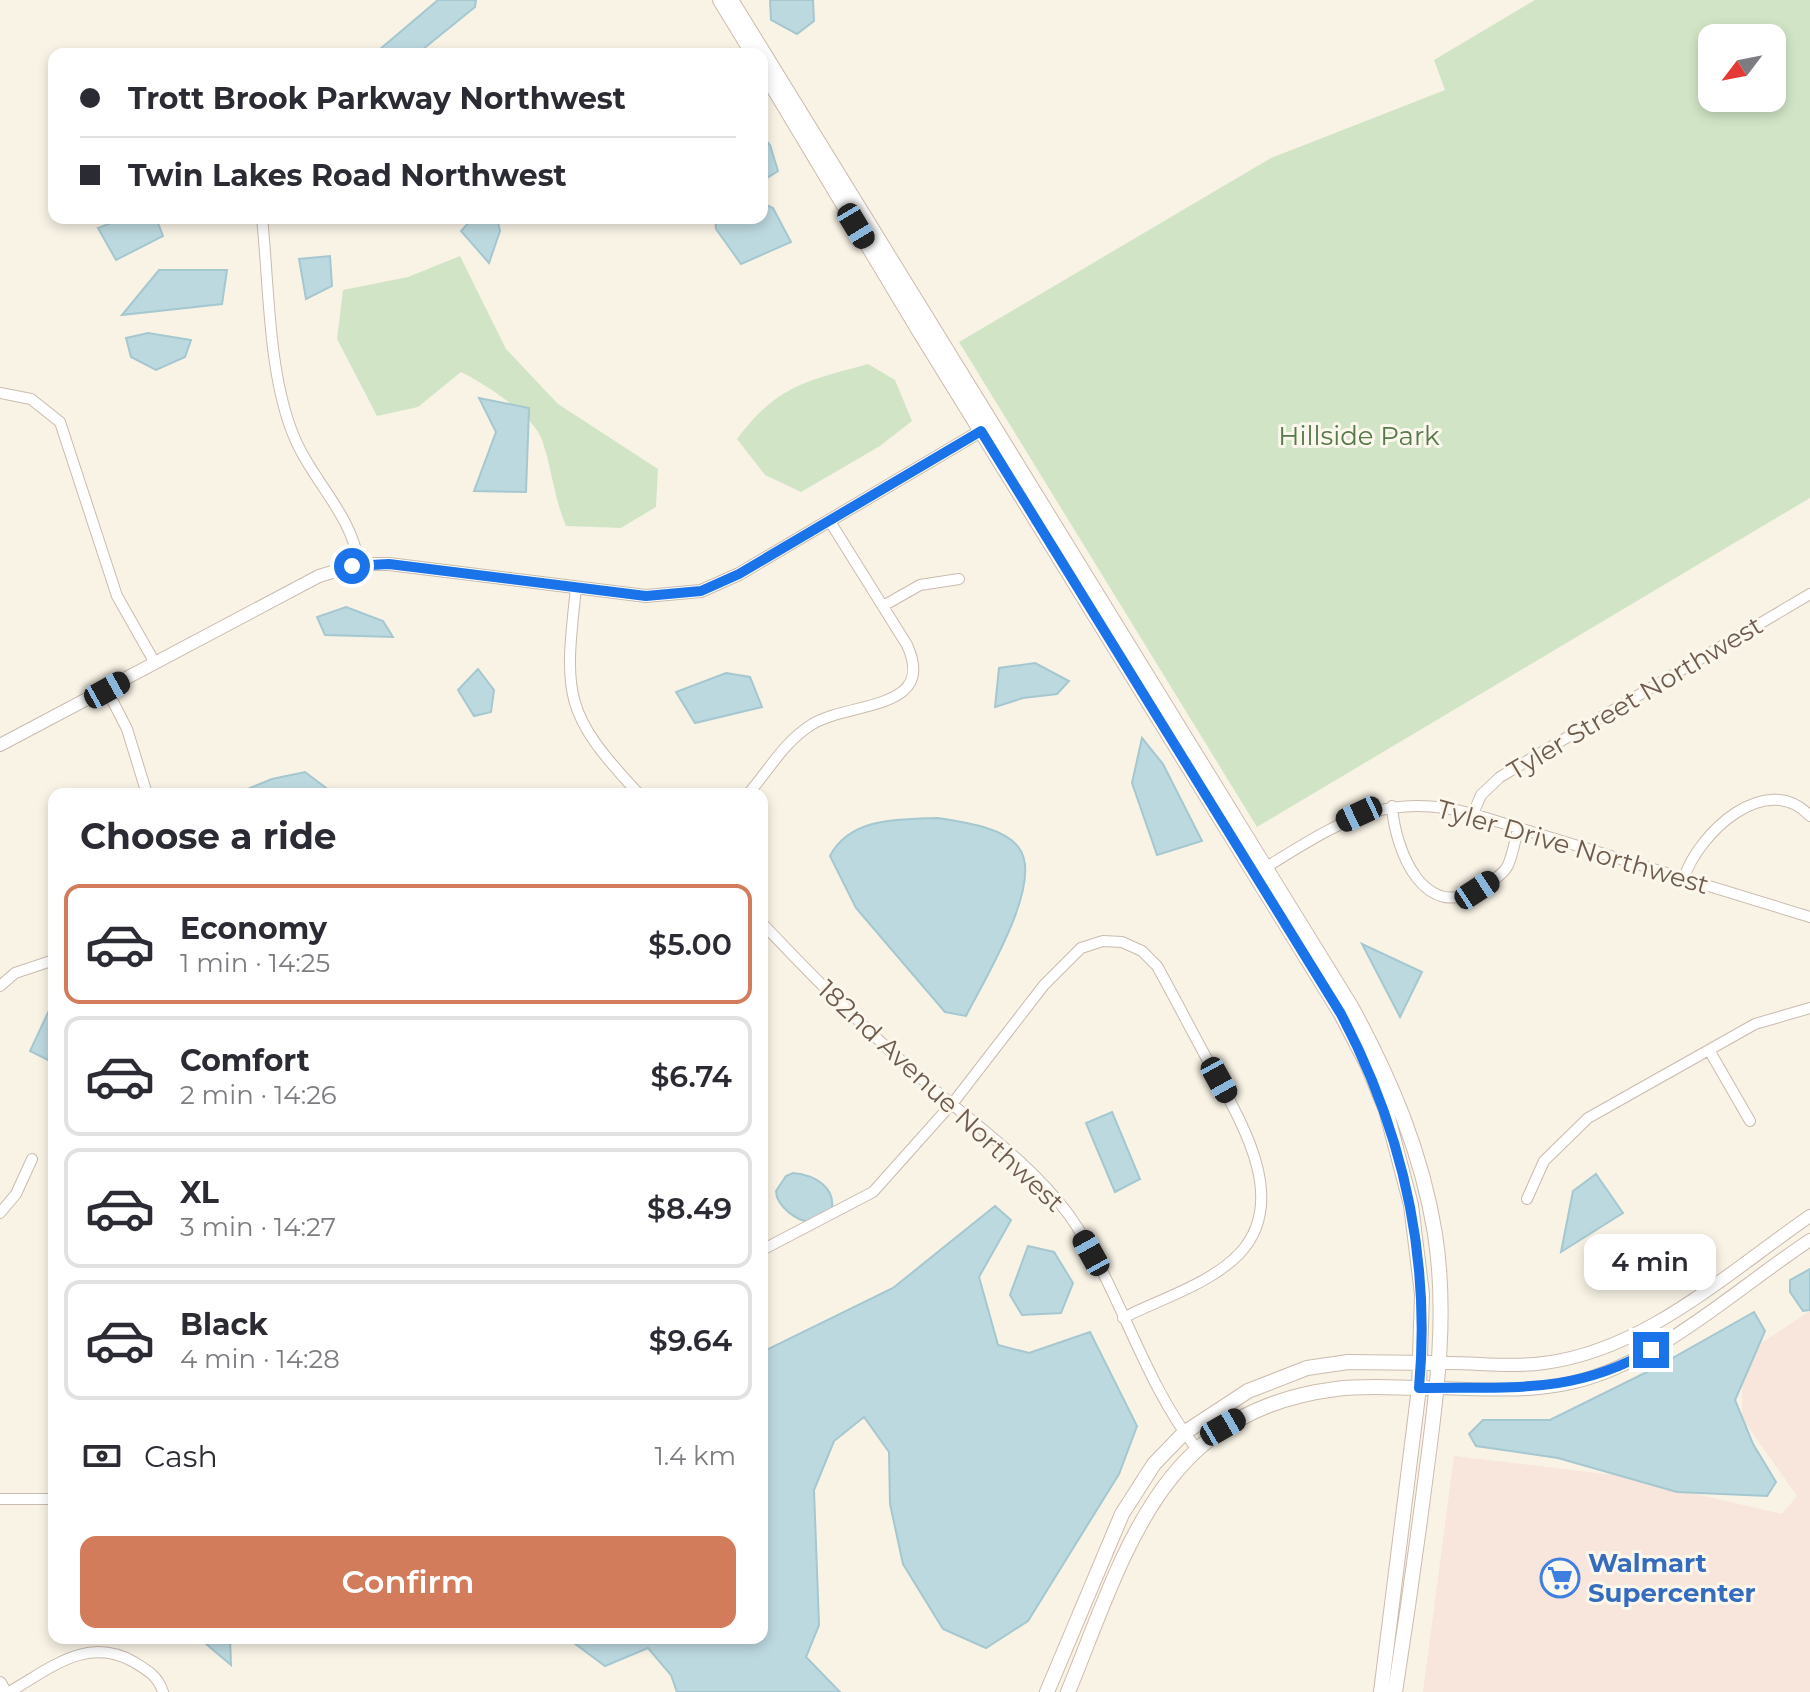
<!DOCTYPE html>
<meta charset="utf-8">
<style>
body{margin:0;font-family:Montserrat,sans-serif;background:#f7f7f7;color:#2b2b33;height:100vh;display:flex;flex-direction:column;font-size:30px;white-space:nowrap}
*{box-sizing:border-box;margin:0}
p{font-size:26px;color:#7c7c81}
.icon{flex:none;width:44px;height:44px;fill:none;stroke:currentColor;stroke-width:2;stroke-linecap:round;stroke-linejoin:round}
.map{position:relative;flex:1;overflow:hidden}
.panel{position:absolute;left:48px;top:788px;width:720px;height:856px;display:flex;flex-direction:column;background:#fff;border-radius:16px;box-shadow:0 4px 12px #0003}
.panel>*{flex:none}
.top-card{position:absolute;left:48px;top:48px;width:720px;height:176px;border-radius:16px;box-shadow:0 4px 12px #0003;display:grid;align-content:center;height:176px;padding:0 32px;background:#fff}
.needle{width:52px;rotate:238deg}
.buttons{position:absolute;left:1698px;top:24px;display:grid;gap:16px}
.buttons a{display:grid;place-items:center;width:88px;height:88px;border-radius:16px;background:#fff;box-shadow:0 4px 12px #0003;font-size:40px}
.end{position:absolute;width:36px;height:36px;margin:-18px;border:10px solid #1a73e8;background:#fff;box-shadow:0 0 0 4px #fff}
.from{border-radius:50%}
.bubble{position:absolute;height:56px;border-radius:16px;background:#fff;box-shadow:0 4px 12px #0003;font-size:26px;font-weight:600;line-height:56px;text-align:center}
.car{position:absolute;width:24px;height:48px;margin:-24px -12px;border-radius:10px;box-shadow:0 0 6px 2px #0007;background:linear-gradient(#222 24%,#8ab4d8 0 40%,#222 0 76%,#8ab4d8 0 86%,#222 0)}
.top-card b{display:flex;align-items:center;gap:28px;height:76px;font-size:30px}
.top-card b+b{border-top:2px solid #e1e1e2}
.top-card i{width:20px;height:20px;background:#2b2b33}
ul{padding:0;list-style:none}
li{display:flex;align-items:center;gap:24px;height:120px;margin:0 16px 12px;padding:0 16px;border:4px solid #e1e1e2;border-radius:16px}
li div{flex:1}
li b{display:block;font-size:30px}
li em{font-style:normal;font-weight:600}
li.on{border-color:#d37c5b}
li>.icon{width:72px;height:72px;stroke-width:1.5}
h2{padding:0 32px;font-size:36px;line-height:96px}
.pay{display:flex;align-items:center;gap:20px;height:88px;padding:0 32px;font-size:30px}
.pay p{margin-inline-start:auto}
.action{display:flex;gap:16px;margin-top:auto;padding:16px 32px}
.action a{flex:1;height:92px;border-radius:16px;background:#d37c5b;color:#fff;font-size:32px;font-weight:600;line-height:92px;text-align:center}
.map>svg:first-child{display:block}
.commercial{fill:#f8e5db}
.green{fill:#d1e5c6;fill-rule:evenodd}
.water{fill:#bdd9e0;stroke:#a5c7d0;stroke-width:2}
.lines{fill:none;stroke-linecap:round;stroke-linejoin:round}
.minor-casing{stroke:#c9bbae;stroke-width:12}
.tertiary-casing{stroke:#c9bbae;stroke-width:14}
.secondary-casing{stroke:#ccbcac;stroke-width:16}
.minor{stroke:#fff;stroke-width:10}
.tertiary{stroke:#fff;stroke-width:12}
.secondary{stroke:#fff;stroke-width:14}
.route{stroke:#1a73e8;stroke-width:10}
.labels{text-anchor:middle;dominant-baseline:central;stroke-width:6;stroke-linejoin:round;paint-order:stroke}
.park-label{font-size:26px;fill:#56794b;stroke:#fcf7ec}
.street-label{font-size:26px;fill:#6f5c4e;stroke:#fcf7ec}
.shop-label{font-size:26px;font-weight:bold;fill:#366cbe;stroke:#fcf7ec;text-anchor:start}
</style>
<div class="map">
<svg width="1810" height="1692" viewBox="0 0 1810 1692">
<rect width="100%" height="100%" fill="#f9f3e6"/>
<!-- commercial -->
<path class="commercial" d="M 1810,1311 L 1810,1692 L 1423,1692 L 1454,1456 L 1614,1475 L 1782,1514 L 1797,1496 L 1742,1418 L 1742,1382 L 1760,1344 Z"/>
<!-- green -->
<path class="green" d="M 1535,0 L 1810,0 L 1810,498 L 1257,827 L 959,342 L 1271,158 L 1445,90 L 1434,60 ZM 1772,38 L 1772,98 L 1712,98 L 1712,38 Z
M 460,256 L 506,349 L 558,404 L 658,469 L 656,507 L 621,528 L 566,526 C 554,498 552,469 542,440 C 534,416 484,383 461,372 L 418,407 L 377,416 L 337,339 L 343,290 L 408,277 Z
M 868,364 L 895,380 L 912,421 L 880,446 L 801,492 L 765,475 L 737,439 C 777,385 807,381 868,364 Z"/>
<!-- water -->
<path class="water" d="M 438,0 L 476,0 L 475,7 L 417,54 L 379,50 Z
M 770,0 L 813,0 L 814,21 L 797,34 L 771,20 Z
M 762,136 L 770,145 L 778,171 L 762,181 Z
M 762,203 L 773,208 L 791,242 L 741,264 L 716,229 L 715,218 L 762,218 Z
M 124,218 L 156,218 L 163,236 L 116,260 L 98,228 Z
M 473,218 L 497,218 L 500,231 L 489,263 L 461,231 Z
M 330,256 L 332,286 L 306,299 L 299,259 Z
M 159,270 L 227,270 L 222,304 L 122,315 Z
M 148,333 L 191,340 L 185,357 L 156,370 L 131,357 L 126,338 Z
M 479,398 L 529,408 L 526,492 L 474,491 L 496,432 Z
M 346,607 L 383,621 L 393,637 L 325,635 L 317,617 Z
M 1035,663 L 1069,681 L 1057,694 L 1023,698 L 995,707 L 999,668 Z
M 478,669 L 494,690 L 491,712 L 474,716 L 458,690 Z
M 726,673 L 750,677 L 762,707 L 695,723 L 676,692 Z
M 1142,738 L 1163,764 L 1202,841 L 1157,855 L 1132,783 Z
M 305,772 L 334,794 L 247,794 L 245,790 L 272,779 Z
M 938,818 C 962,822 1004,827 1019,848 C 1045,882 983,982 966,1016 L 945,1012 L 856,908 L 830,856 C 850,817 901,819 938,818 Z
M 1362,944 L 1422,972 L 1400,1017 Z
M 53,1002 L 54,1002 L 54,1063 L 30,1051 Z
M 1112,1112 L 1140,1179 L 1115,1192 L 1086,1123 Z
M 793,1173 C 814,1175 838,1187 831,1213 C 826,1215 819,1220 813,1221 C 798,1224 776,1205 776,1191 L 786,1176 Z
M 1596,1174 L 1623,1213 L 1561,1252 L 1573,1191 Z
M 995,1206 L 1011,1220 L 979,1277 L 998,1345 L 1029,1353 L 1090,1332 L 1137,1426 L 1119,1474 L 1028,1621 L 986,1648 L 943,1629 L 903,1564 L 890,1504 L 889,1452 L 864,1417 L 834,1441 L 814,1490 L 819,1625 L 806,1657 L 840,1692 L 677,1692 L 671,1675 L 648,1648 L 605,1666 L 570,1640 L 762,1638 L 762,1352 L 893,1288 Z
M 1028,1246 L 1054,1252 L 1073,1283 L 1061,1313 L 1022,1315 L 1010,1295 Z
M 1810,1269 L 1810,1310 L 1803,1311 L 1790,1292 L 1790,1280 Z
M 1754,1312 L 1765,1331 L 1735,1400 L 1753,1444 L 1776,1482 L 1767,1496 L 1677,1492 L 1558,1458 L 1476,1446 L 1469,1434 L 1483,1420 L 1550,1420 L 1653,1369 Z
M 199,1638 L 230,1638 L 231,1665 Z"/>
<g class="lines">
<defs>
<path id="minor" d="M 262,218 C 269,284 268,367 291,429 C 309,479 351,511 359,564
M 0,393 L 31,399 L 60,422 L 117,596 L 155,663
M 576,588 C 564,696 563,713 639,794
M 883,606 L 920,585 L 959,579
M 107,690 L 127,729 L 147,794
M 748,794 C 769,770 784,742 811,725 C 848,701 938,712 907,645 L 829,520
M 1392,806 C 1395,850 1424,924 1480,888 C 1489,882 1503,876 1508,865 C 1513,854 1515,840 1518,829
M 1473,814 L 1481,795 L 1500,777 L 1810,594
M 1263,869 C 1337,824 1384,789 1473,814 L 1810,917
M 1684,878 C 1698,834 1766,769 1810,816
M 762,923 C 814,978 865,1030 922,1079 C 971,1122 1030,1162 1069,1215 C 1120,1287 1141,1378 1196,1448
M 0,986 L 15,973 L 54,960
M 1709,1050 L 1750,1121
M 1527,1199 L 1544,1161 L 1588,1118 L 1755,1024 L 1810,1008
M 0,1213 L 16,1194 L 32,1159
M 762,1250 L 873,1192 L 956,1099 L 1044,985 L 1081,948 L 1103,941 L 1122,942 L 1142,951 L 1157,966 C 1176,1000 1193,1034 1212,1068 C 1240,1120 1290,1199 1240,1253 C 1211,1284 1160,1299 1123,1318
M 0,1499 L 54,1499
M 9,1692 C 50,1669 87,1635 134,1662 C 147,1670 158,1676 163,1692"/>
<path id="tertiary" d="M 0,745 L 319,576 L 359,564 L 389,564 L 646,596 L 701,591 L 739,574 L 986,428
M 1440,1363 C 1474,1362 1509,1368 1544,1363 C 1646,1350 1728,1272 1810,1216
M 1437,1388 C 1482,1389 1528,1393 1571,1383 C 1657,1364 1737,1288 1810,1240
M 0,1683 L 5,1692"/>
<path id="secondary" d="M 720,0 L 753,54
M 731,0 L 1352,1008 C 1391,1080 1422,1153 1435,1234 C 1448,1317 1436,1400 1425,1482 C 1416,1552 1406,1622 1395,1692
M 762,69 L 919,331 L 1341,1014 L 1367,1064 L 1386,1110 L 1411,1205 L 1422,1294 L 1419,1388 L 1381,1692
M 1047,1692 L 1122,1514 L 1154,1464 L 1184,1433 L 1248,1391 L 1307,1368 L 1348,1362 L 1431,1363
M 1068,1692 C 1126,1551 1160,1411 1336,1389 C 1366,1385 1396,1388 1427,1388"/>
</defs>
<!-- minor casing -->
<use href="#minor" class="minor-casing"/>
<!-- tertiary casing -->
<use href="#tertiary" class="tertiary-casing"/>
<!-- secondary casing -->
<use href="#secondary" class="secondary-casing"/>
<!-- minor -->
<use href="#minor" class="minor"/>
<!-- tertiary -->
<use href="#tertiary" class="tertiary"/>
<!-- secondary -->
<use href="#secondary" class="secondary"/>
</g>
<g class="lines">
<!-- route -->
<path class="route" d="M 352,566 L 389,564 L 646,596 L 701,591 L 739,574 L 981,431 L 1341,1014 C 1403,1132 1431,1256 1419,1388 C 1506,1386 1572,1396 1651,1350"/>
</g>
<!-- icons -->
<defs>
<symbol id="supermarket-ring" viewBox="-11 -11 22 22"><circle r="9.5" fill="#fcf7ec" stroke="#3f7fe0" stroke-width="1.5"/><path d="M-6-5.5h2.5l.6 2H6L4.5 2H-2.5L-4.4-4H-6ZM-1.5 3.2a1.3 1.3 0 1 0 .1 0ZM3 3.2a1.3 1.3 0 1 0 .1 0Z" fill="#3f7fe0"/></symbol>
</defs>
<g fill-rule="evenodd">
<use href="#supermarket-ring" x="1538" y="1556" width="44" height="44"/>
</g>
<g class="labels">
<!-- park labels -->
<g class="park-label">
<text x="1359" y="436">Hillside Park</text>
</g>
<!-- street labels -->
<g class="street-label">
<text transform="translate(1635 698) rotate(-31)">Tyler Street Northwest</text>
<text transform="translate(1573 847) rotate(16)">Tyler Drive Northwest</text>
<text transform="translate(941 1096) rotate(43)">182nd Avenue Northwest</text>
</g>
<!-- shop labels -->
<g class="shop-label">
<text x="1588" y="1563">Walmart<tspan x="1588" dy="30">Supercenter</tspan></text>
</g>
</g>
</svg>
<div class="buttons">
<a><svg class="needle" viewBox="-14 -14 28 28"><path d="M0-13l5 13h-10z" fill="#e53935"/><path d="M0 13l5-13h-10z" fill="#7c7c81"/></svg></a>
</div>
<i class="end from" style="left:352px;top:566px"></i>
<i class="end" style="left:1651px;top:1350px"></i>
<div class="bubble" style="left:1584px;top:1234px;width:132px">4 min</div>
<i class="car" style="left:856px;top:226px;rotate:149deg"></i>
<i class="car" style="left:107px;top:690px;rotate:61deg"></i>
<i class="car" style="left:1359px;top:814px;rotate:245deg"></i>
<i class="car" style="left:1477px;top:890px;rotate:57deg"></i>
<i class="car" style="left:1219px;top:1080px;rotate:151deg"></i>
<i class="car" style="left:1091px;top:1253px;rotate:331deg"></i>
<i class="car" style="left:1223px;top:1427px;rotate:60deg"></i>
<div class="top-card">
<b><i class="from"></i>Trott Brook Parkway Northwest</b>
<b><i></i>Twin Lakes Road Northwest</b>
</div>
<section class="panel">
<h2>Choose a ride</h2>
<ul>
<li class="on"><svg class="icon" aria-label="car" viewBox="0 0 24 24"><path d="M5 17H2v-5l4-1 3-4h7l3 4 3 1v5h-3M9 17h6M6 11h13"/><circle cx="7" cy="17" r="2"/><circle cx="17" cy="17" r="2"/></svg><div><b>Economy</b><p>1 min · 14:25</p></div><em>$5.00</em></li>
<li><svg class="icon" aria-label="car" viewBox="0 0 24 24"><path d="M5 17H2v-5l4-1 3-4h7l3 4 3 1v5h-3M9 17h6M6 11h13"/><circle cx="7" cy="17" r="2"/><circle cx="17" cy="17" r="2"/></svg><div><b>Comfort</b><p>2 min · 14:26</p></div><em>$6.74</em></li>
<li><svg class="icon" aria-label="car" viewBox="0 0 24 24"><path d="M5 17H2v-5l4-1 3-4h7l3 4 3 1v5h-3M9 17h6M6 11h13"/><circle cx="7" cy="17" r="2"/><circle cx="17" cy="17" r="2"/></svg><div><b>XL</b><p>3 min · 14:27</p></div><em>$8.49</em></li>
<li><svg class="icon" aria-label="car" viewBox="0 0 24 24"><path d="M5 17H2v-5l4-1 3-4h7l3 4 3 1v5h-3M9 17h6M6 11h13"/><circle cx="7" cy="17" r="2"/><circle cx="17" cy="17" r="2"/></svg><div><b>Black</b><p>4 min · 14:28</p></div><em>$9.64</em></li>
</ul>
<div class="pay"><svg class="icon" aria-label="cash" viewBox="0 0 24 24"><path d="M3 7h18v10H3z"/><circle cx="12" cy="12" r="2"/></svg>Cash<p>1.4 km</p></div>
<div class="action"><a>Confirm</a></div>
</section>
</div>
